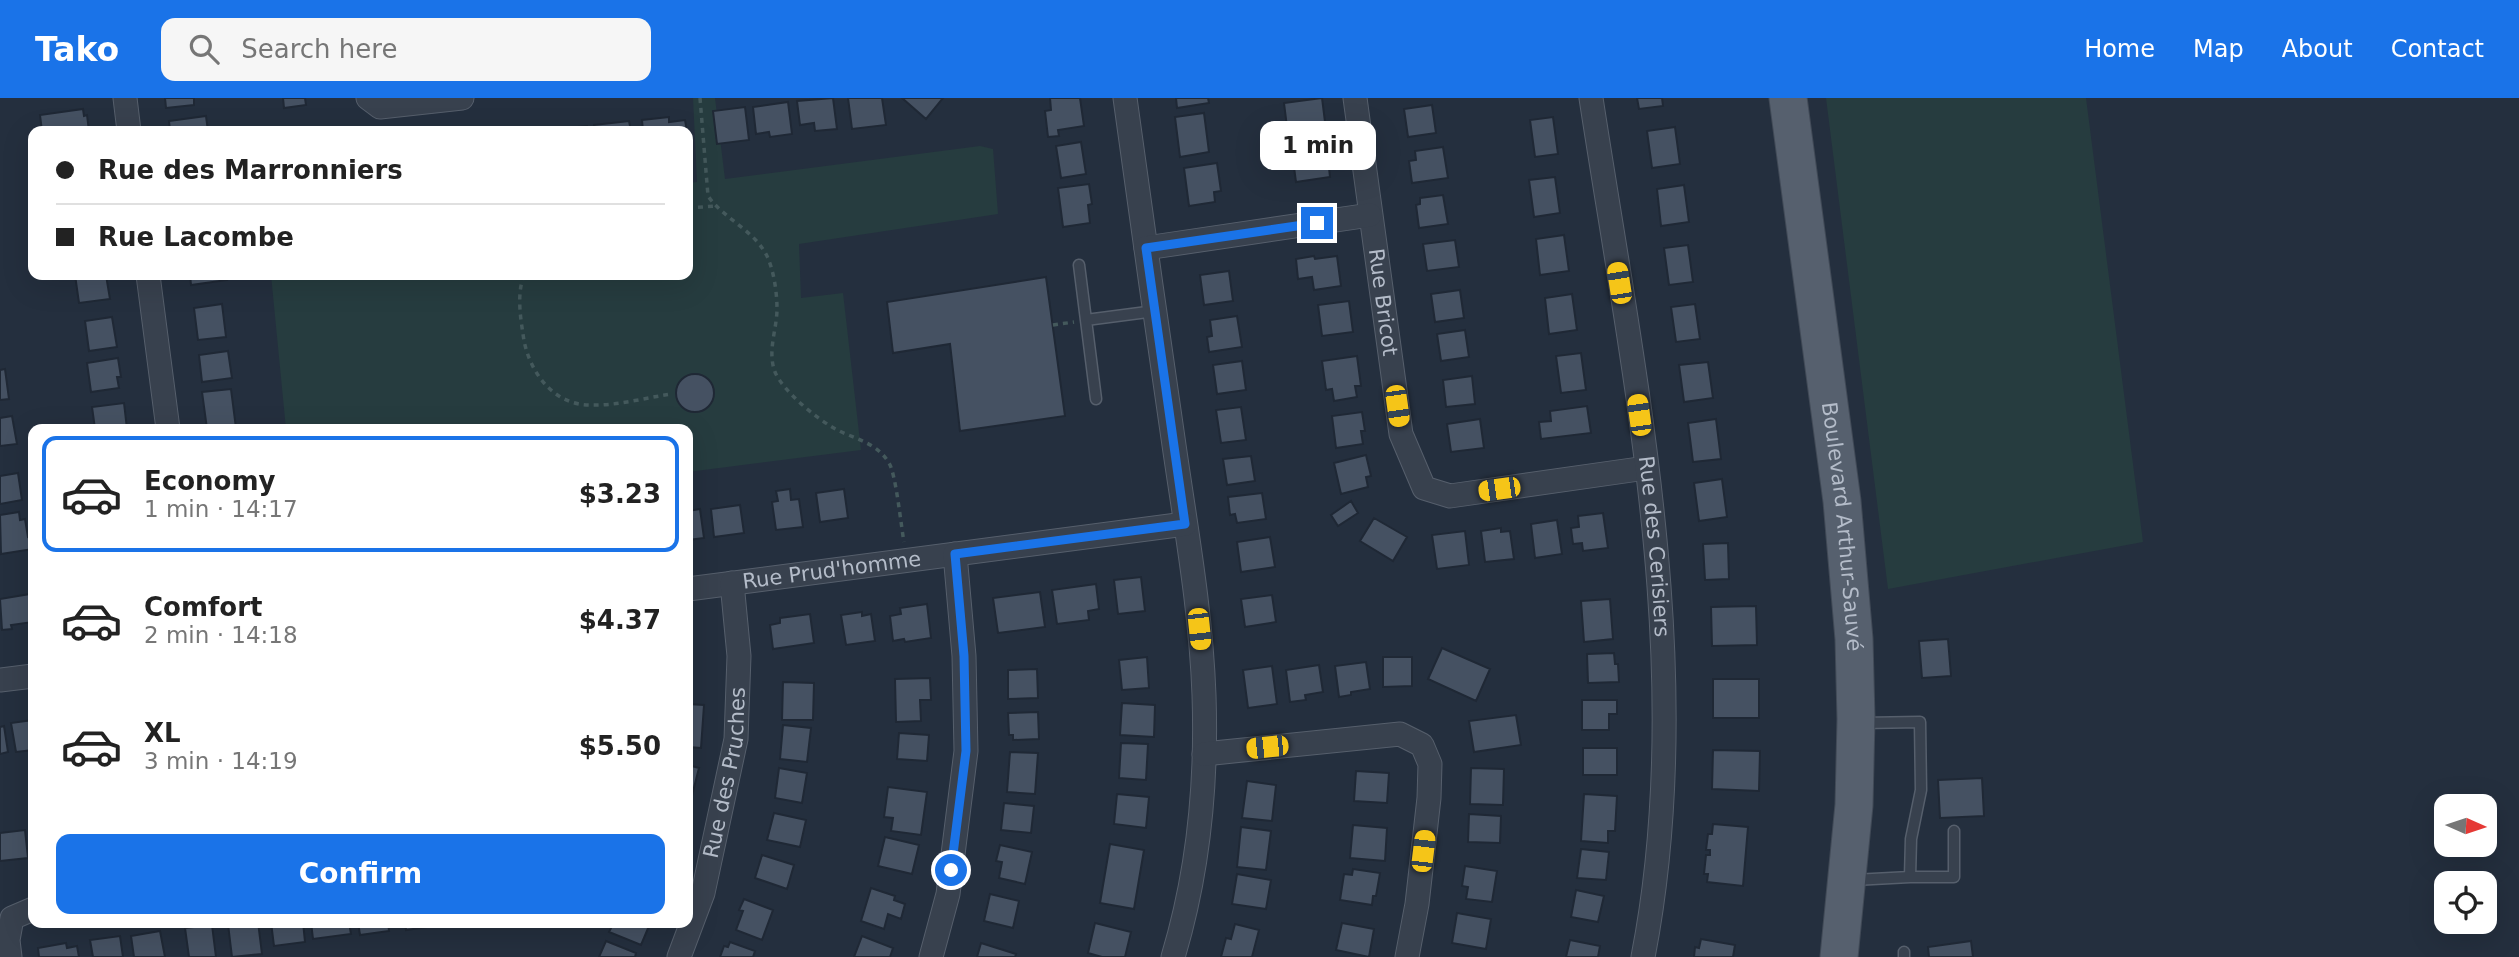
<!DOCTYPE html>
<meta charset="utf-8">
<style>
body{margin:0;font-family:"DejaVu Sans",sans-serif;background:#f6f6f6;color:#222;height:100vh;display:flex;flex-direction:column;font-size:26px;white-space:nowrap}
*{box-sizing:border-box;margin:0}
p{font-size:23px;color:#767676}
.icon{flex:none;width:38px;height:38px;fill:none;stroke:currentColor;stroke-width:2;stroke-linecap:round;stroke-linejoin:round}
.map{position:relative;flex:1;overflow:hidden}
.sheet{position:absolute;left:28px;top:326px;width:665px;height:504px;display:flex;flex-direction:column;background:#fff;border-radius:14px;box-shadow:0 7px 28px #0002}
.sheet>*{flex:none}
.hud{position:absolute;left:28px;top:28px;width:665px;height:154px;border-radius:14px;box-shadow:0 7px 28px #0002;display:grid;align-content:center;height:154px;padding:0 28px;background:#fff}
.needle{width:46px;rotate:93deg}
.controls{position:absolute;left:2434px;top:696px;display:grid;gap:14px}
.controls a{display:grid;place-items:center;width:63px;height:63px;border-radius:14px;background:#fff;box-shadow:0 7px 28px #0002;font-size:35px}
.end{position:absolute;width:32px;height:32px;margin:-16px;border:9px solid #1a73e8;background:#fff;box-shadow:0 0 0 4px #fff}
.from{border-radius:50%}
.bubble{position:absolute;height:49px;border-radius:14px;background:#fff;box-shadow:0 7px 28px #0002;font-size:23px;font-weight:600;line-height:49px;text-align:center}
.car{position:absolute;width:21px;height:42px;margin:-21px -10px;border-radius:9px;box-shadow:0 0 5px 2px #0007;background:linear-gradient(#f5c518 24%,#345 0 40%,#f5c518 0 76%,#345 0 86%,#f5c518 0)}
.hud b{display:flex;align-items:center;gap:24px;height:66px;font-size:26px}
.hud b+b{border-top:2px solid #e0e0e0}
.hud i{width:18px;height:18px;background:#222}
ul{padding:12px 0 0;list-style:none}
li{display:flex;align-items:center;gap:21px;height:116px;margin:0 14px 10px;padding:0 14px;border:4px solid transparent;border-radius:14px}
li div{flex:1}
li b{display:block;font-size:26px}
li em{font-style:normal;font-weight:600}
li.active{border-color:#1a73e8}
li>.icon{width:63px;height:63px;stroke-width:1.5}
.button{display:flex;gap:14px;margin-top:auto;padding:14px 28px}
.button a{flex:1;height:80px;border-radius:14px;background:#1a73e8;color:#fff;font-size:28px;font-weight:600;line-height:80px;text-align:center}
header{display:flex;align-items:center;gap:42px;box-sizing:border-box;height:98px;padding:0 35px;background:#1a73e8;color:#fff}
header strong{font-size:33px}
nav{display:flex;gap:38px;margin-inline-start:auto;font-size:24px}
.search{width:490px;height:63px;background:#f6f6f6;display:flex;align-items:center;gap:18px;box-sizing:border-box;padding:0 24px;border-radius:14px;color:#767676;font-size:26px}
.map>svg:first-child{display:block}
.green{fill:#263c3f}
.building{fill:#455162;stroke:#1f2835;stroke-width:2}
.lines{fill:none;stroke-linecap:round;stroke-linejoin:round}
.lane-casing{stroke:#565f6c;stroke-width:13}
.street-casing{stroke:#565f6c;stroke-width:25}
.primary-casing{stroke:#414a57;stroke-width:39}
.path{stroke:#44595c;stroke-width:3.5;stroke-dasharray:5 5;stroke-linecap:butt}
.lane{stroke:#38414e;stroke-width:10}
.street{stroke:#38414e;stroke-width:23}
.primary{stroke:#56606e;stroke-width:37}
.route{stroke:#1a73e8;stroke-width:9}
.labels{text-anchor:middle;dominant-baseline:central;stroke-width:5;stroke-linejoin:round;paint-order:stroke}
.street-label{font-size:21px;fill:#b4bcc9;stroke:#1d2633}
</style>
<header>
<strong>Tako</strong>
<div class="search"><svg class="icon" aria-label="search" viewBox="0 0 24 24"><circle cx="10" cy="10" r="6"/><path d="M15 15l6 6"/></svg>Search here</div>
<nav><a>Home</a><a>Map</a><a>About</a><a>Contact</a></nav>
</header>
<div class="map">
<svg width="2519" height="859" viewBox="0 0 2519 859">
<rect width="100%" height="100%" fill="#242f3e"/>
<!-- green -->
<path class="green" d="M 693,0 L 715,0 L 725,81 L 980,48 L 993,51 L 998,116 L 799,146 L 801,200 L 843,195 L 861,352 L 688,374 L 688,331 L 286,331 L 271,177 L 688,177 L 688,85 L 697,84 Z
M 1826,0 L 2086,0 L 2143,444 L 1888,491 Z"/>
<!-- building -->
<path class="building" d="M 165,0 L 194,0 L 194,7 L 166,10 Z
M 283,0 L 305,0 L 306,7 L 284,10 Z
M 833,0 L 837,31 L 815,33 L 814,25 L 800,27 L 797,3 Z
M 848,0 L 882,0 L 886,27 L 852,31 Z
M 902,0 L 943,0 L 926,21 Z
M 1050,0 L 1080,0 L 1084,28 L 1058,32 L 1059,38 L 1048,39 L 1045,13 L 1051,12 Z
M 1176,0 L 1208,0 L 1209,5 L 1177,10 Z
M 1322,0 L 1326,32 L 1288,37 L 1284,5 Z
M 1637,0 L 1662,0 L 1663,8 L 1639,11 Z
M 788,4 L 792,36 L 770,39 L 769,34 L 756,36 L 753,9 Z
M 1432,7 L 1436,35 L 1408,39 L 1404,11 Z
M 745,9 L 749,42 L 717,46 L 713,13 Z
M 83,11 L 84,18 L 87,17 L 89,33 L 42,33 L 40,17 Z
M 1204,15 L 1209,54 L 1180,59 L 1175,19 Z
M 206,18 L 208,33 L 170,33 L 169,23 Z
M 669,19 L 669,24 L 685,22 L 687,33 L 643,33 L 642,22 Z
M 1553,19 L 1558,56 L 1535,59 L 1530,22 Z
M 629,23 L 631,33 L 594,33 L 594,27 Z
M 587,28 L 588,33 L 549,33 L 549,32 Z
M 1675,29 L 1680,66 L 1652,70 L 1647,33 Z
M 1081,44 L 1086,76 L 1061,80 L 1056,48 Z
M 1443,49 L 1448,80 L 1412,85 L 1409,63 L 1416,62 L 1415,53 Z
M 1327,51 L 1330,79 L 1296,84 L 1292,55 Z
M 1217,65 L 1221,93 L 1214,94 L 1215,104 L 1189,108 L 1184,70 Z
M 1555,79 L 1560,115 L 1534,119 L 1529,82 Z
M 1089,86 L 1092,106 L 1088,107 L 1090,125 L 1063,129 L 1058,90 Z
M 1684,87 L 1689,124 L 1661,128 L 1657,91 Z
M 1443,97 L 1448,126 L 1419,130 L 1416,107 L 1420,106 L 1420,100 Z
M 1564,137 L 1569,173 L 1540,177 L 1536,141 Z
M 1455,142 L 1459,169 L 1427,173 L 1423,146 Z
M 1688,147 L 1693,184 L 1669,187 L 1664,150 Z
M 1314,158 L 1315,161 L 1337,158 L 1341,188 L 1314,192 L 1312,179 L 1298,181 L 1296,161 Z
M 1229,173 L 1233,203 L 1204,207 L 1200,177 Z
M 75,177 L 106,177 L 110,201 L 79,205 Z
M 190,177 L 226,177 L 227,182 L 191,187 Z
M 1046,179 L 1065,318 L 960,333 L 950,246 L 893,255 L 887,204 Z
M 1460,192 L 1464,220 L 1435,224 L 1431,196 Z
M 1572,196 L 1577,232 L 1549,236 L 1545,200 Z
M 1349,203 L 1353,234 L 1322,238 L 1318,207 Z
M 222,206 L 226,239 L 198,242 L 194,210 Z
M 1695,206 L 1700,241 L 1676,244 L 1671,209 Z
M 1237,218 L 1242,249 L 1209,254 L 1207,239 L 1212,238 L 1210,222 Z
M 112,219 L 117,249 L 89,253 L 85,223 Z
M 1465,232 L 1469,259 L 1441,263 L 1437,236 Z
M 228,253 L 232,280 L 202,284 L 199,257 Z
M 1581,255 L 1586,292 L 1561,295 L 1556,258 Z
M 1357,258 L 1361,288 L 1355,288 L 1357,299 L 1334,303 L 1332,291 L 1326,292 L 1322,263 Z
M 118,260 L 121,279 L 117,279 L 119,290 L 91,294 L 87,265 Z
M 1242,263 L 1246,292 L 1217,296 L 1213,267 Z
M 1708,264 L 1713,300 L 1684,304 L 1679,267 Z
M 5,271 L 9,301 L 0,302 L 0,272 Z
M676 295a19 19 0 1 1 38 0a19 19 0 1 1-38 0Z
M 1472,278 L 1475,306 L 1446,309 L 1443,282 Z
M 231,291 L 236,330 L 207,331 L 202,294 Z
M 124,305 L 127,331 L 95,331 L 92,309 Z
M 1587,308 L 1591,335 L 1541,341 L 1539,324 L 1551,323 L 1550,313 Z
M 1241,309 L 1246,342 L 1221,345 L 1216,312 Z
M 1362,314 L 1365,333 L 1361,333 L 1363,346 L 1336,350 L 1332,318 Z
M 12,318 L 17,346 L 0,348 L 0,320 Z
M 1480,321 L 1484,350 L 1451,354 L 1447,326 Z
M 1716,321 L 1721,361 L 1693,364 L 1688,325 Z
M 1366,357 L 1371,378 L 1366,379 L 1368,389 L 1341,396 L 1334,365 Z
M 1251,358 L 1255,383 L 1227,387 L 1223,361 Z
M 18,375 L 22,402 L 0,406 L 0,378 Z
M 1722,381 L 1727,419 L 1699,423 L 1694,385 Z
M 790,391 L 791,402 L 799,401 L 803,429 L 776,432 L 772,404 L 778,403 L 776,393 Z
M 844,391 L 848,420 L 820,424 L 816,395 Z
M 1262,395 L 1266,421 L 1237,425 L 1235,416 L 1230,417 L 1228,399 Z
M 1351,403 L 1358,415 L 1338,428 L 1331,417 Z
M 740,407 L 744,435 L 714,439 L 711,411 Z
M 700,411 L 704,440 L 688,442 L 688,413 Z
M 19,414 L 20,422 L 25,421 L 28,439 L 33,438 L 33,451 L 1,456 L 0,417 Z
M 1603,415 L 1608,450 L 1583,453 L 1582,445 L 1573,446 L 1571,430 L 1579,429 L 1578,418 Z
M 1374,420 L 1407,439 L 1393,463 L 1360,443 Z
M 1557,422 L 1562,456 L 1535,460 L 1531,426 Z
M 1501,430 L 1501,434 L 1510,433 L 1514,461 L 1485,464 L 1481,433 Z
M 1465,433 L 1469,467 L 1437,471 L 1432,437 Z
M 1270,439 L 1275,469 L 1241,474 L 1237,444 Z
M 1728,445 L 1729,481 L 1705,482 L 1703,446 Z
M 1141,479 L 1145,513 L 1118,516 L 1114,482 Z
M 1096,486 L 1099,511 L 1088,513 L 1089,522 L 1057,526 L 1052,492 Z
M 1040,494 L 1045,529 L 998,535 L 993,500 Z
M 30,496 L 33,524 L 11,527 L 12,531 L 2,532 L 0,501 Z
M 1272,497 L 1276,524 L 1245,529 L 1241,501 Z
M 1610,501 L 1613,541 L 1584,544 L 1581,503 Z
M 927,506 L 931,540 L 905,544 L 904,541 L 893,543 L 890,518 L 901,516 L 900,510 Z
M 1756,508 L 1757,547 L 1712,548 L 1711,509 Z
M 862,514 L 862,518 L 871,516 L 875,543 L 846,547 L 841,517 Z
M 810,516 L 814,545 L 773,551 L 770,527 L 780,525 L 780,520 Z
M 1948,541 L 1951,578 L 1922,580 L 1919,543 Z
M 1442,550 L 1490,571 L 1476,603 L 1428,581 Z
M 1614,555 L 1615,566 L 1618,566 L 1619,584 L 1588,585 L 1587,556 Z
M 1147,559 L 1149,590 L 1122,592 L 1119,562 Z
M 1383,559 L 1412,559 L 1412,588 L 1383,589 Z
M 1366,564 L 1370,591 L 1351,594 L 1351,597 L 1339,599 L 1335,568 Z
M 1319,567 L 1323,594 L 1305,597 L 1306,602 L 1290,604 L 1286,572 Z
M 1272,568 L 1277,606 L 1248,610 L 1243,572 Z
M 1037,571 L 1038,600 L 1008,601 L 1008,572 Z
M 930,580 L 931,602 L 920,602 L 921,623 L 896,624 L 895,581 Z
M 1713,581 L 1759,581 L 1759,620 L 1713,620 Z
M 783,584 L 814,585 L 813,622 L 782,622 Z
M 1582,602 L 1617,602 L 1617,616 L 1609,616 L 1609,632 L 1582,632 Z
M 1122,605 L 1155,607 L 1154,639 L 1120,637 Z
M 688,606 L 704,607 L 701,650 L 688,649 Z
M 1038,614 L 1039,641 L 1013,642 L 1013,637 L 1009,637 L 1008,615 Z
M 1516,617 L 1521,647 L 1474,654 L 1469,623 Z
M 33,622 L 33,652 L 16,654 L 11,625 Z
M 783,627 L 811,630 L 807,664 L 780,661 Z
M 4,628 L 8,654 L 0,656 L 0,629 Z
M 899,635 L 929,637 L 927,663 L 897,661 Z
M 1121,645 L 1148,646 L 1146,682 L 1119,680 Z
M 1583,650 L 1617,650 L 1617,677 L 1583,677 Z
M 1713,652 L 1760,653 L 1759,693 L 1712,691 Z
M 1010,654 L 1038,655 L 1035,696 L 1007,694 Z
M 688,667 L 699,670 L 689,709 L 688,708 Z
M 779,670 L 807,675 L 802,705 L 775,700 Z
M 1471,670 L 1504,671 L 1503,707 L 1470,706 Z
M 1356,673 L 1389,675 L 1387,705 L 1354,703 Z
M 1982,680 L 1984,718 L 1940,720 L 1938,682 Z
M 1247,683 L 1276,687 L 1272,723 L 1242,720 Z
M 888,689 L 927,694 L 921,737 L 891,733 L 893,720 L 884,719 Z
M 1117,696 L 1149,699 L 1146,730 L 1114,726 Z
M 1584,696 L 1617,698 L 1615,733 L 1608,733 L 1608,745 L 1581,743 Z
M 1004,705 L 1034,708 L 1031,735 L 1001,732 Z
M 774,715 L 806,722 L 800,749 L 767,742 Z
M 1469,716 L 1501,718 L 1500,745 L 1468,744 Z
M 1713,726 L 1748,729 L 1743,788 L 1707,784 L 1708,776 L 1704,776 L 1706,757 L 1710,757 L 1710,752 L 1706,752 L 1708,736 L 1712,736 Z
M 1353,727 L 1387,730 L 1385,763 L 1350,760 Z
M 1241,729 L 1271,733 L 1266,772 L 1237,769 Z
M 25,732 L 28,760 L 0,763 L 0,735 Z
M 885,739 L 919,747 L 912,776 L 878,768 Z
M 1110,746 L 1144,752 L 1134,811 L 1100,805 Z
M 1000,747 L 1032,754 L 1025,786 L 999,780 L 1002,764 L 996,763 Z
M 1581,751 L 1609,754 L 1606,782 L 1577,780 Z
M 762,757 L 794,767 L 787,791 L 755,780 Z
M 1465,768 L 1497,773 L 1492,804 L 1466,801 L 1468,789 L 1462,788 Z
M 1353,771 L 1380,775 L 1376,798 L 1373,798 L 1372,807 L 1340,802 L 1344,776 L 1352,777 Z
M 1237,776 L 1271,782 L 1266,811 L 1232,806 Z
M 871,790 L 895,798 L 894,802 L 905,806 L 901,821 L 888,816 L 884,831 L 861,823 Z
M 1576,792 L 1604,798 L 1598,824 L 1571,819 Z
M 990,796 L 1019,803 L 1013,830 L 984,823 Z
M 744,801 L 773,812 L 762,842 L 736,832 L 743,813 L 739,812 Z
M 1457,815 L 1491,821 L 1486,851 L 1452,845 Z
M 237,824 L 258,824 L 262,856 L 232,859 L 228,826 Z
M 271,824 L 303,824 L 305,844 L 274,848 Z
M 311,824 L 349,824 L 351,836 L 313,841 Z
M 358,824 L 388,824 L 389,833 L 360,837 Z
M 405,824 L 435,824 L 435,828 L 406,832 Z
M 614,824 L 643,824 L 649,828 L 641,847 L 609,834 Z
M 1095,825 L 1131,834 L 1125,859 L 1102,859 L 1088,855 Z
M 1342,825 L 1374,831 L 1369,859 L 1336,852 Z
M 1235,826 L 1259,832 L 1252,859 L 1221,859 L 1226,840 L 1231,841 Z
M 212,827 L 216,859 L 189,859 L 185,830 Z
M 160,833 L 165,859 L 134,859 L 131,838 Z
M 120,838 L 123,859 L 93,859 L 90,842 Z
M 862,838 L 893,850 L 890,859 L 854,859 Z
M 1701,841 L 1735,847 L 1733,859 L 1694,859 L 1695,849 L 1699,850 Z
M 1570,842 L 1600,848 L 1598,859 L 1566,859 Z
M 606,843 L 636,855 L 635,859 L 599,859 Z
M 1971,843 L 1973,859 L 1929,859 L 1928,849 Z
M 730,844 L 755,853 L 753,859 L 720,859 L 724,848 L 728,849 Z
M 66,845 L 67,850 L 77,848 L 79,859 L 39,859 L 38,850 Z
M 981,845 L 1016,856 L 1015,859 L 977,859 Z"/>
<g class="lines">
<defs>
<path id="lane" d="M 1079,167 L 1096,301
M 1086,222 L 1155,213
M 1910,779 L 1954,779 L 1954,733
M 1854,782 L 1910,779 L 1911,741 L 1921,692 L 1920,624 L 1862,625
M 1904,859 L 1904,854"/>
<g id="street">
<path d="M 125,0 L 129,33"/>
<path d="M 368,0 L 380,9 L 462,0"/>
<path d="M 1125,0 C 1141,113 1156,227 1173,340 C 1185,425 1201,511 1204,597 C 1207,684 1198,776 1173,859"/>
<path id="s1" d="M 1355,0 L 1401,336 L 1424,390 L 1450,398 L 1646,370"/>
<path id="s2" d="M 1591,0 C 1634,281 1698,576 1643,859"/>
<path d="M 1146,150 L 1370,117"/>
<path d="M 148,177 L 168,331"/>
<path id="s3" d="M 688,491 L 1185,426"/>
<path d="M 0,582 L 33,578"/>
<path d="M 1204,656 L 1400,636 L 1422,647 L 1430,666 L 1429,700 L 1417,806 L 1407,859"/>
<path d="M 10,859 L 8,842 L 12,820 L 33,811"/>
<path id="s4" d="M 679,859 L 703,795 L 736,641 L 739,558 L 732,485"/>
<path d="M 931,859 L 948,796 L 966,653 L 964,558 L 955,456"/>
</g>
<g id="primary">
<path id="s5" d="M 1788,0 L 1842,403 L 1854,541 L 1856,621 L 1854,707 L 1839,859"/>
</g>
</defs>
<!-- lane casing -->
<use href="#lane" class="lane-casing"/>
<!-- street casing -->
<use href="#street" class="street-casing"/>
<!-- primary casing -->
<use href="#primary" class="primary-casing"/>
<!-- path -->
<path class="path" d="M 700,0 L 708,98 C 724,121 754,132 767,158 C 774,173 777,195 777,211 C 777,231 767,253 775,274 C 783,293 815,319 832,329 C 852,341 876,343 889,365 C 896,376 901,428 904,444
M 688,110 L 715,108
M 524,177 C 517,195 520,217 523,236 C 527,270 551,307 590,307 C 616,308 645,300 671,296
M 1053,227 L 1074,224"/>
<!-- lane -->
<use href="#lane" class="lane"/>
<!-- street -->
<use href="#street" class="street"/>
<!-- primary -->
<use href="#primary" class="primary"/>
</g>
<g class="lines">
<!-- route -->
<path class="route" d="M 951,772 L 966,653 L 964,558 L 955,456 L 1185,426 L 1146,150 L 1317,125"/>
</g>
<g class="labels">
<!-- street labels -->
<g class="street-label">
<text stroke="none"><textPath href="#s1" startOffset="206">Rue Bricot</textPath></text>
<text stroke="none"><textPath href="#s5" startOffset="432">Boulevard Arthur-Sauvé</textPath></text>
<text stroke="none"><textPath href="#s2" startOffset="453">Rue des Cerisiers</textPath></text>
<text stroke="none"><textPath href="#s3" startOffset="145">Rue Prud'homme</textPath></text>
<text stroke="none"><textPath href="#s4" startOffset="191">Rue des Pruches</textPath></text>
</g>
</g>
</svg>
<div class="controls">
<a><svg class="needle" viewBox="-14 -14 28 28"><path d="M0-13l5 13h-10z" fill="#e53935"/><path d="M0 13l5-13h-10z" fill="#767676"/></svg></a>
<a><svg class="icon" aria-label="locate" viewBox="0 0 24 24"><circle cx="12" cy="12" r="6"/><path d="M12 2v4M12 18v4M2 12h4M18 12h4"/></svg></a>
</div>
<i class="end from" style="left:951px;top:772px"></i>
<i class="end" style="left:1317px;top:125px"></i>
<div class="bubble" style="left:1260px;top:23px;width:116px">1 min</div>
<i class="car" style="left:1619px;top:185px;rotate:351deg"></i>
<i class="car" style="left:1397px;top:308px;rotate:172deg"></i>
<i class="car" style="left:1639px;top:317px;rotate:352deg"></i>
<i class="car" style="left:1499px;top:391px;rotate:262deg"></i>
<i class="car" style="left:1199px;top:531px;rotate:174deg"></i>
<i class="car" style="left:1267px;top:649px;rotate:264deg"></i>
<i class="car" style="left:1423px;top:753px;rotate:7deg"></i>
<div class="hud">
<b><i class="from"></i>Rue des Marronniers</b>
<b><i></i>Rue Lacombe</b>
</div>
<section class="sheet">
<ul>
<li class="active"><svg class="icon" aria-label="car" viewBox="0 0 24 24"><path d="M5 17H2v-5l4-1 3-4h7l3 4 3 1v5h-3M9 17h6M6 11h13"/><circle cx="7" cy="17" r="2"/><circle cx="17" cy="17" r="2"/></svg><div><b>Economy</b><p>1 min · 14:17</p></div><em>$3.23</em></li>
<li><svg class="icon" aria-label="car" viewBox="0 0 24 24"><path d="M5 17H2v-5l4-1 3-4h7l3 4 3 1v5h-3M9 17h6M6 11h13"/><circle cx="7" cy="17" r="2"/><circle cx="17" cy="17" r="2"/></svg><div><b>Comfort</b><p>2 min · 14:18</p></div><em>$4.37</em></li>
<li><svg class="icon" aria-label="car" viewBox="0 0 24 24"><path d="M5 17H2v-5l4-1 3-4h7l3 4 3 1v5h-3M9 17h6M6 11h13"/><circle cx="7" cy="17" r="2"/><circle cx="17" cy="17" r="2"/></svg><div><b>XL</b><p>3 min · 14:19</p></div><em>$5.50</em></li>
</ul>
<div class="button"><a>Confirm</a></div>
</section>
</div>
